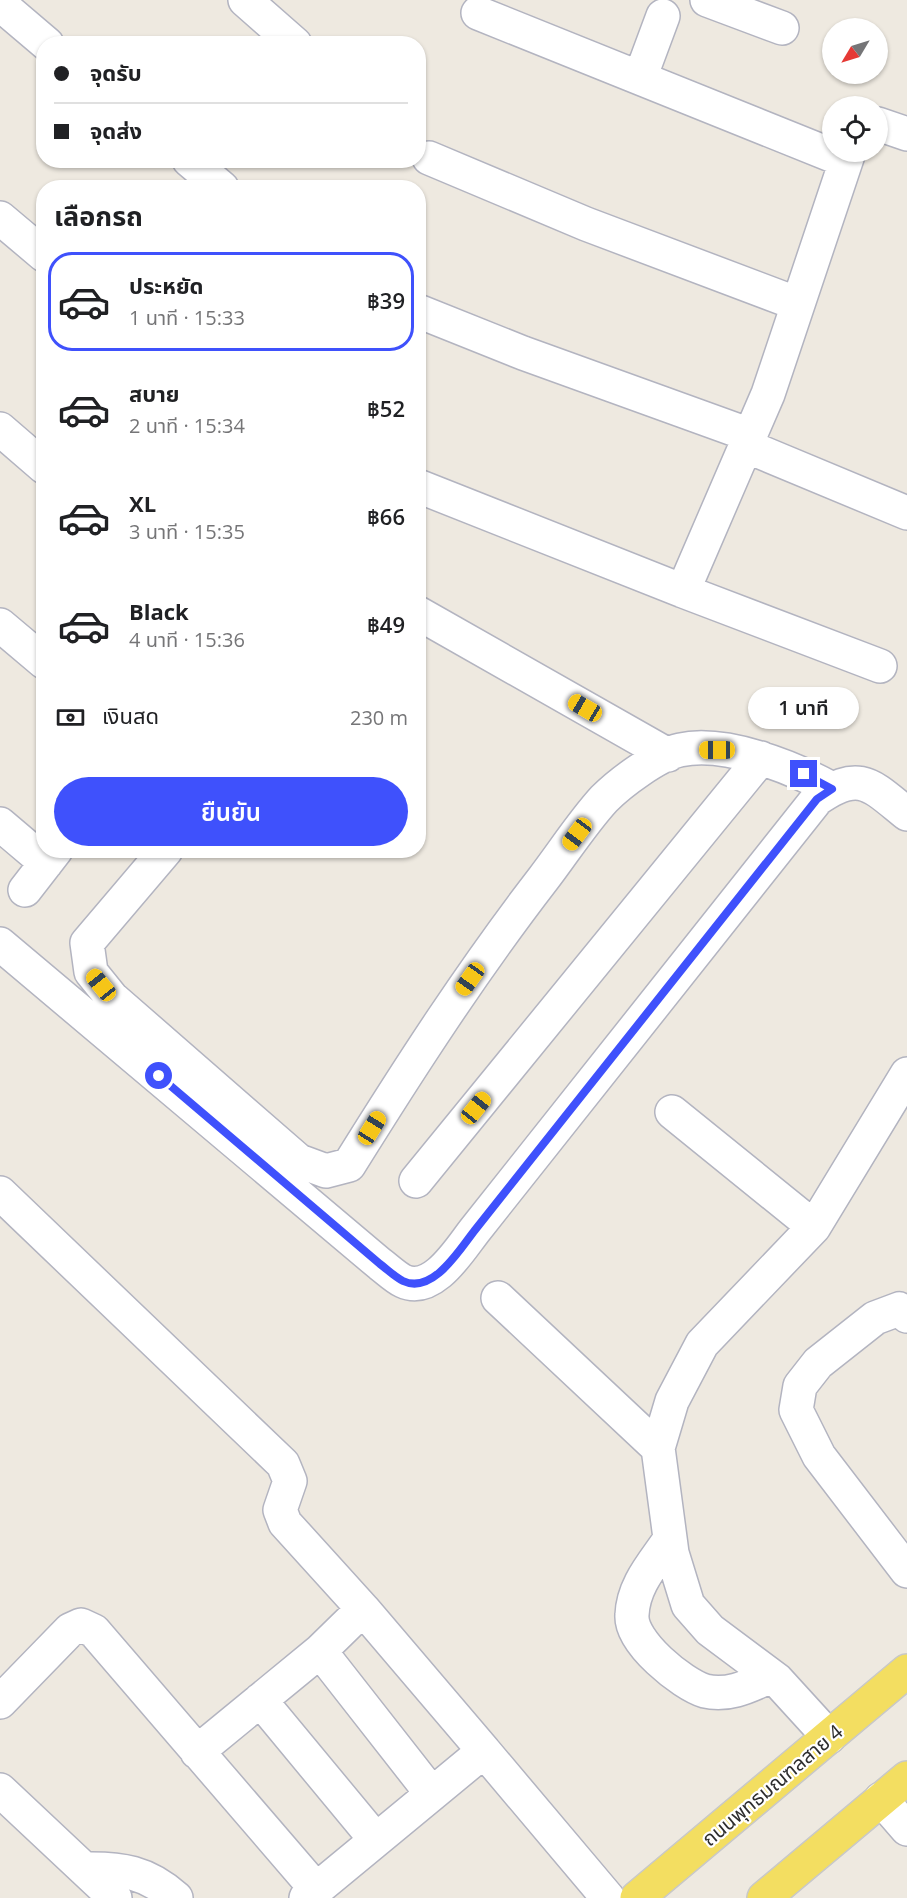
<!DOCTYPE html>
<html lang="th">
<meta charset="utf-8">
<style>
body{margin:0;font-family:"Open Sans","Noto Sans Thai",sans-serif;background:#f6f6f6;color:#202124;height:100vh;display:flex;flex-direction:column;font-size:22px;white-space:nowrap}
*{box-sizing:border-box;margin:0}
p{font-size:20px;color:#757577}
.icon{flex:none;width:33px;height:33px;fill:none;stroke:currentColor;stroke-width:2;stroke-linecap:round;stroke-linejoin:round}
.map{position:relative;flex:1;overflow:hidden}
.panel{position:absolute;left:36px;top:180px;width:390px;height:678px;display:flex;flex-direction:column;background:#fff;border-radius:24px;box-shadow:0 2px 4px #0004}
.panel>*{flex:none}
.top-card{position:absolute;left:36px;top:36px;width:390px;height:132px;border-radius:24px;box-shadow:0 2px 4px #0004;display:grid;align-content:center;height:132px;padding:0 18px;background:#fff}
.needle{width:39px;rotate:232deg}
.tools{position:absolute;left:822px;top:18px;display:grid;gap:12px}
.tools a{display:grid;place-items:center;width:66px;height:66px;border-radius:50%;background:#fff;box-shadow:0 2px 4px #0004;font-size:30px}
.end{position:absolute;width:27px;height:27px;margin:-14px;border:8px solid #3f51fc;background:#fff;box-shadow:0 0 0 3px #fff}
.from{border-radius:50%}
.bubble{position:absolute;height:42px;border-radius:21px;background:#fff;box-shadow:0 2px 4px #0004;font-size:20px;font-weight:600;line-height:42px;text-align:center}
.car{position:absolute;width:18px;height:36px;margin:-18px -9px;border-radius:8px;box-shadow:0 0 4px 2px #0007;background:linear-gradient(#f5c518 24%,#345 0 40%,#f5c518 0 76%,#345 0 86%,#f5c518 0)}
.top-card b{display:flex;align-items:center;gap:21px;height:57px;font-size:22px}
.top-card b+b{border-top:2px solid #e0e0e0}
.top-card i{width:15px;height:15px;background:#202124}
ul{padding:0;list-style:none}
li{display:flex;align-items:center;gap:18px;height:99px;margin:0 12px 9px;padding:0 6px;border:3px solid transparent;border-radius:24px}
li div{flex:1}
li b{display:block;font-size:22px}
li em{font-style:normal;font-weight:600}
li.selected{border-color:#3f51fc}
li>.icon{width:54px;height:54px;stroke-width:1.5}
h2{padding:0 18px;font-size:27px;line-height:72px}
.pay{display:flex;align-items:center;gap:15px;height:66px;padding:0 18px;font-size:22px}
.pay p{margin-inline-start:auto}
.action{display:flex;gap:12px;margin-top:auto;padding:12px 18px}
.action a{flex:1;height:69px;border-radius:36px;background:#3f51fc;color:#fff;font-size:24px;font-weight:600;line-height:69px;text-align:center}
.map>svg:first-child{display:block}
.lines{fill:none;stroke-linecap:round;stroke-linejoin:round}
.minor-casing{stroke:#b3b4c0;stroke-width:36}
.major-casing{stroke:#c8c8c8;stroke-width:36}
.minor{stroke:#fff;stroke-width:33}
.major{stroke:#f3de61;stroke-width:33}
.route{stroke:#3f51fc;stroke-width:8}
.labels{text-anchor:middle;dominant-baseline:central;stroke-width:4.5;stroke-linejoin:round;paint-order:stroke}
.street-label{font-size:20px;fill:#2d2d2d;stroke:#fff}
</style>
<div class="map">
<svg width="907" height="1898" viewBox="0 0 907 1898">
<rect width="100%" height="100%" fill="#eee9e0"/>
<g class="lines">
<defs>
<path id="minor" d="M 245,0 L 295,44
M 707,0 L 782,28
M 0,4 L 47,44
M 478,13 L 846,161
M 640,78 L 663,16
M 878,124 L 907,134
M 849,152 L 768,394 L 683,591 L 880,666
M 429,158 L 586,224 L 798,304
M 189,160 L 222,188
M 0,218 L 44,255
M 418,311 L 523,353 L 750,435
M 0,429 L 44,467
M 746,446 L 907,513
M 418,486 L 683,591
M 418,613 L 668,755
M 0,625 L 44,662
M 0,824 L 46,863
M 166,850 L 87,943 L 91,972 L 112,998 L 299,1161 L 326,1171 L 349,1165 C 410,1067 472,971 543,879 C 563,853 582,823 604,799 C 620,783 657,755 680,750 C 725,740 792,767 832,789
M 25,890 L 56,850
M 0,944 L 380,1264 C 388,1270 395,1277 403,1281 C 433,1295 460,1249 475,1230 L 817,799 C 860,769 871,785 907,814
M 672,1112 L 814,1227
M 416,1181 L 761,758
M 0,1193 L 283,1464 L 290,1481 L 280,1510 L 285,1523 L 363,1609 L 484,1751
M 498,1298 L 658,1448
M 907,1316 L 899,1309 L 875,1318 L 818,1363 L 800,1386 L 796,1410 L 819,1456 L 907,1571
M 670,1539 C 654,1563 633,1585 632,1615 C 630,1642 682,1684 705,1691 C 729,1697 751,1685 771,1676
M 320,1651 L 432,1794
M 260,1700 L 376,1840
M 0,1702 L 70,1630 L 81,1625 L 94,1631 L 316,1889
M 829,1737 L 777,1680 L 710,1630 L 688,1605 L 672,1553 L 658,1448 L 672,1401 L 702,1344 L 814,1227 L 907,1074
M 197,1752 L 320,1651 L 363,1609
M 0,1790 L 115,1898
M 881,1799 L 907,1829
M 84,1869 C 121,1868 147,1872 176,1898
M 306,1898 L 484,1751 L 608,1898"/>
<path id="major" d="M 637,1898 L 907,1671
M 764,1898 L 907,1778"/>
</defs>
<!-- minor casing -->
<use href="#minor" class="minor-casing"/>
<!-- major casing -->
<use href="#major" class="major-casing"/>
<!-- minor -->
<use href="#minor" class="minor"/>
<!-- major -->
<use href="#major" class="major"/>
</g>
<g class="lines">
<!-- route -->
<path class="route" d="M 159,1076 L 380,1264 C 388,1270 395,1277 403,1281 C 433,1295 460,1249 475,1230 L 817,799 L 832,789 L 804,774"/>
</g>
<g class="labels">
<!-- street labels -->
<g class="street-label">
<text transform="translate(772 1785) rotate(-40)">ถนนพุทธมณฑลสาย 4</text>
</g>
</g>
</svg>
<div class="tools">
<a><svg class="needle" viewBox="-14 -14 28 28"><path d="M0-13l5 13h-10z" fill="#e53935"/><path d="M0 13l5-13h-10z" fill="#757577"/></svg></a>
<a><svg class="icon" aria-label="locate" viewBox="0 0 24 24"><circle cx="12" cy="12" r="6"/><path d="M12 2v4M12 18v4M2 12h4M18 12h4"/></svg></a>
</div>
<i class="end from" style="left:159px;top:1076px"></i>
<i class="end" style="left:804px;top:774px"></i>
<div class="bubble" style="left:748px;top:687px;width:111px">1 นาที</div>
<i class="car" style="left:585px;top:708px;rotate:300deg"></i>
<i class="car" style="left:717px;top:750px;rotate:270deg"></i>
<i class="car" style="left:577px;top:834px;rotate:217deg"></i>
<i class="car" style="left:470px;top:979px;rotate:215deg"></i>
<i class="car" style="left:101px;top:985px;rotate:321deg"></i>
<i class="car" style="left:476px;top:1108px;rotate:39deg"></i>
<i class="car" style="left:372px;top:1128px;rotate:32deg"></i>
<div class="top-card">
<b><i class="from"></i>จุดรับ</b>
<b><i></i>จุดส่ง</b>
</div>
<section class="panel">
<h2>เลือกรถ</h2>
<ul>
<li class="selected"><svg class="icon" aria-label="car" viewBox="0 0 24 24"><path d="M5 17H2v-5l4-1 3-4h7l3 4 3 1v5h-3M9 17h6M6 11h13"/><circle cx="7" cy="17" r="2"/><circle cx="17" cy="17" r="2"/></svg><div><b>ประหยัด</b><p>1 นาที · 15:33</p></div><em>฿39</em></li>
<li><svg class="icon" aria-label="car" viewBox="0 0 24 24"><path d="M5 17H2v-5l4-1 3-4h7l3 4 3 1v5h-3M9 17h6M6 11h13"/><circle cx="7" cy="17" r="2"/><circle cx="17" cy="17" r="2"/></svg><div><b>สบาย</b><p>2 นาที · 15:34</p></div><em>฿52</em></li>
<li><svg class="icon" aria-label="car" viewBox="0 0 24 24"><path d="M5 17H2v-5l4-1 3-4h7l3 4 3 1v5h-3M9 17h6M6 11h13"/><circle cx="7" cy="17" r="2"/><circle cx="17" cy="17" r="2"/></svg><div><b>XL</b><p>3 นาที · 15:35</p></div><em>฿66</em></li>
<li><svg class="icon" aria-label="car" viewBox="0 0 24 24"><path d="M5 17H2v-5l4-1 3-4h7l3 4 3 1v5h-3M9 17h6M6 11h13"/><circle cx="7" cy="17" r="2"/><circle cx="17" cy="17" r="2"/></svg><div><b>Black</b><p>4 นาที · 15:36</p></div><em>฿49</em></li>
</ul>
<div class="pay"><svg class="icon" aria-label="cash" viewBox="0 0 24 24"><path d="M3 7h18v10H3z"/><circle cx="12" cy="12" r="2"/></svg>เงินสด<p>230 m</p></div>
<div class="action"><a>ยืนยัน</a></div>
</section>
</div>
